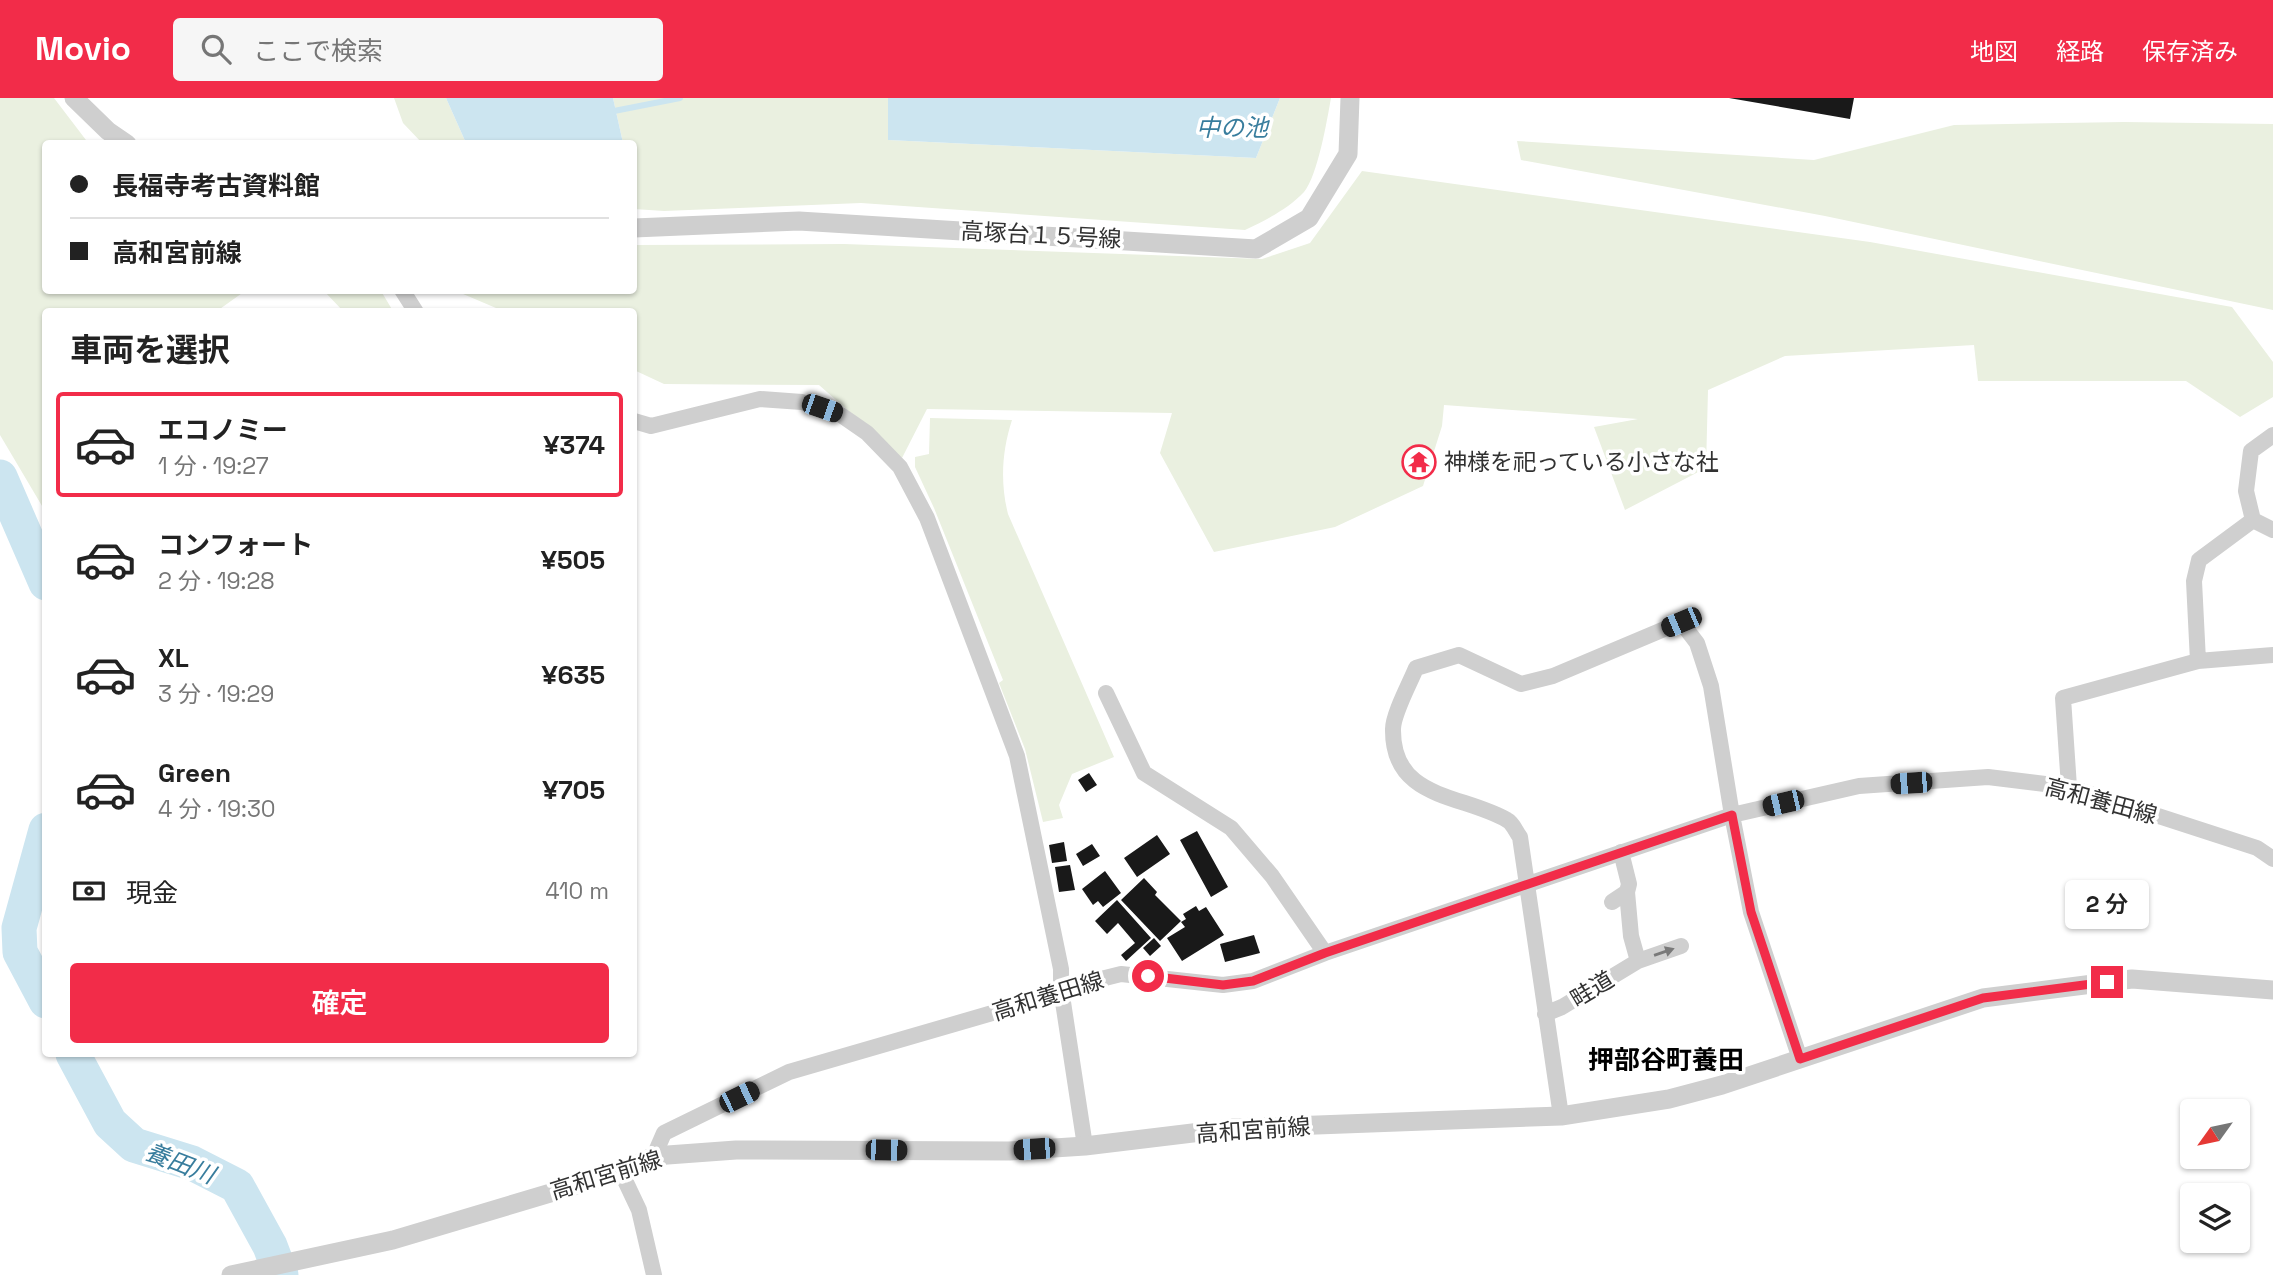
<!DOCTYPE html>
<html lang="ja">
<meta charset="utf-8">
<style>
body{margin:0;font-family:"Space Grotesk","Noto Sans JP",sans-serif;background:#f6f6f6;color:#222;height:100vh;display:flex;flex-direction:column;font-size:26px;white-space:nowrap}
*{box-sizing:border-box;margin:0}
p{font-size:23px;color:#767676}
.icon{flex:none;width:38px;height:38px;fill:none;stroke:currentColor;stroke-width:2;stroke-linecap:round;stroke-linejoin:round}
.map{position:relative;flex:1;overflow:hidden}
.side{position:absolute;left:42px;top:210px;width:595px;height:749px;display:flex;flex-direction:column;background:#fff;border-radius:7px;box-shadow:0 2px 5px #0004}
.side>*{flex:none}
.hud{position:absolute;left:42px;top:42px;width:595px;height:154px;border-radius:7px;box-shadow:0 2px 5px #0004;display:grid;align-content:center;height:154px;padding:0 28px;background:#fff}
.needle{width:46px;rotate:237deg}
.tools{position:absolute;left:2180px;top:1001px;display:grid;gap:14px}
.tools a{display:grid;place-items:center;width:70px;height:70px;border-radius:7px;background:#fff;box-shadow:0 2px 5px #0004;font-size:35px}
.end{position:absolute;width:32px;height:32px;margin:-16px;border:9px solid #f22c49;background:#fff;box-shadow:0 0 0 4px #fff}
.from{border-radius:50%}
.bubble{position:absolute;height:49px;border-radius:7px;background:#fff;box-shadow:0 2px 5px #0004;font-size:23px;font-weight:600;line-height:49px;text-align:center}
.car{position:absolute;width:21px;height:42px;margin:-21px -10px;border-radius:9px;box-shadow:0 0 5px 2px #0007;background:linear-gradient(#222 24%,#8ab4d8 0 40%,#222 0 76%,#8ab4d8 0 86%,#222 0)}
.hud b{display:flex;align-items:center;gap:24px;height:66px;font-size:26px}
.hud b+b{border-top:2px solid #e0e0e0}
.hud i{width:18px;height:18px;background:#222}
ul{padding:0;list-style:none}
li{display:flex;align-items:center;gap:21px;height:105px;margin:0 14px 10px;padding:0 14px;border:4px solid transparent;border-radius:7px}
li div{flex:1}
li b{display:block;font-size:26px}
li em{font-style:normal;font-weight:600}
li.on{border-color:#f22c49}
li>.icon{width:63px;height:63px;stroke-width:1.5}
h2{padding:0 28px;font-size:32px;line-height:84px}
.pay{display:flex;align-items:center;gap:18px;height:77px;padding:0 28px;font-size:26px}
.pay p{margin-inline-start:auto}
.primary-button{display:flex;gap:14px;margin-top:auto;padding:14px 28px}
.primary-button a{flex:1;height:80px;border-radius:7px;background:#f22c49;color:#fff;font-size:28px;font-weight:600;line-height:80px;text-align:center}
header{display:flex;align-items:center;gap:42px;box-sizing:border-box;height:98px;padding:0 35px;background:#f22c49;color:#fff}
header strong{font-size:33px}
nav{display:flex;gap:38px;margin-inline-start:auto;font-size:24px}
.search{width:490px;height:63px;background:#f6f6f6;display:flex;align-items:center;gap:18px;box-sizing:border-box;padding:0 24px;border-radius:7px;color:#767676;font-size:26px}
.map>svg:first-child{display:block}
.green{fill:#eaf0e0}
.water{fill:#cce5f0}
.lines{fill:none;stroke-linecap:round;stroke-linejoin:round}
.stream{stroke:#cce5f0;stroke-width:6}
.river{stroke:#cce5f0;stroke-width:35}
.building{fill:#191919}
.minor{stroke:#cfcfcf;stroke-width:16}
.tertiary{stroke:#cfcfcf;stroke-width:19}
.oneway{fill:#797979}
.route{stroke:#f22c49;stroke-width:9}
.labels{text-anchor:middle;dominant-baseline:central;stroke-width:7;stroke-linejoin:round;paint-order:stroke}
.street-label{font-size:23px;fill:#323232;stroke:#fff}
.poi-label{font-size:23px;fill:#323232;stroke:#fff;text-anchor:start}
.water-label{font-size:24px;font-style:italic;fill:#387d9d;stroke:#fff}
.quarter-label{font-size:26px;font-weight:bold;fill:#000;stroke:#fff}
</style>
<header>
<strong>Movio</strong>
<div class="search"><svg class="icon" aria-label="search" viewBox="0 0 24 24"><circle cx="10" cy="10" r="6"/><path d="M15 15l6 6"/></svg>ここで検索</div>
<nav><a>地図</a><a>経路</a><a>保存済み</a></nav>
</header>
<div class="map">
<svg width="2273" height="1177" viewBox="0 0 2273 1177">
<rect width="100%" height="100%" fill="#fff"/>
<!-- green -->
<path class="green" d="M 0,0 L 54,0 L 86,42 L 93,45 L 46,46 L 46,192 L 245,193 L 217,213 L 46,214 L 45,413 L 0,337 Z
M 394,0 L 446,0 L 466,45 L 422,45 L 403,25 Z
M 613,0 L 888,0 L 888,42 L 1256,60 L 1280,0 L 1331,0 C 1327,22 1318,77 1304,94 C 1288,111 1266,122 1245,132 L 861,105 L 664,113 L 634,111 L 634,46 L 623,45 Z
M 2124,24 L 2273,26 L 2273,212 L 1825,118 L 1521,62 L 1517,43 L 1814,62 L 1954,27 Z
M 1362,73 L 1870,144 L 2232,209 L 2273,264 L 2273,299 L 2240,319 L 2186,283 L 1978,283 L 1974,247 L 1785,258 L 1708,292 L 1706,370 L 1625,412 L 1594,329 L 1638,321 L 1444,307 L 1442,328 L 1423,388 L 1335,429 L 1214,454 L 1160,355 L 1172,315 L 927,311 L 902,360 L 819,287 L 664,286 L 634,272 L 634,214 L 503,213 L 456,193 L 634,192 L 634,147 L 844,146 L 1262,161 L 1310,145 Z
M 324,193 L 381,193 L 393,213 L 343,213 Z
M 930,320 L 1012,322 C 1002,353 1000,384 1008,416 L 1114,659 L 1072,676 L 1059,707 L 1063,720 L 1043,724 L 1025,651 L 999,585 L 1003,582 L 934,410 L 915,369 L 915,359 L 929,356 Z"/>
<!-- water -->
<path class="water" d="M 446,0 L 613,0 L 623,45 L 466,45 Z
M 888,0 L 1280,0 L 1256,60 L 888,42 Z"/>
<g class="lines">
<!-- stream -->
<path class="stream" d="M 609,14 L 680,0"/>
<!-- river -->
<path class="river" d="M 0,379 L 46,485
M 46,732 L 19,830 L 20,854 L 46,903
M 73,956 L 110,1025 L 134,1047 L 192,1065 L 237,1088 L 270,1148 L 281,1177"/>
</g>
<!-- building -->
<path class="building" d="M 1729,0 L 1854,0 L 1850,21 Z
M 1089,675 L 1097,687 L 1086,694 L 1078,682 Z
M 1197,733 L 1228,789 L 1211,799 L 1180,742 Z
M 1157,737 L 1170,756 L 1137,779 L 1124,760 Z
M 1064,744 L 1067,763 L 1052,765 L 1049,747 Z
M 1092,746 L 1100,758 L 1083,768 L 1076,756 Z
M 1070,767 L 1075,792 L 1059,794 L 1055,769 Z
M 1105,773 L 1121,795 L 1103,809 L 1098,803 L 1093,807 L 1082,791 Z
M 1144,780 L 1157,794 L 1155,797 L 1181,823 L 1160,843 L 1121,802 Z
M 1117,802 L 1151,840 L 1126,863 L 1121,857 L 1135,845 L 1118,825 L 1107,836 L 1095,823 Z
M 1196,808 L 1199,813 L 1206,809 L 1224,837 L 1182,863 L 1167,840 L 1185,829 L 1181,824 L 1186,821 L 1183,816 Z
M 1254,837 L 1260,855 L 1225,864 L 1220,846 Z
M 1154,840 L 1161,848 L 1150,858 L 1143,850 Z"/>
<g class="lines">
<!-- minor -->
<path class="minor" d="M 402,192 L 416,214
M 634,323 L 651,328 L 760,301 L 802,304 L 841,317 L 867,335 L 900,369 L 927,420 L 1017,658 L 1061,871 L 1061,891 L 1085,1048
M 2273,337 L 2251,353 L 2246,393 L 2253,422 L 2273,432
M 2198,563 L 2194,483 L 2199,462 L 2253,422
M 1106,595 L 1144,675 L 1231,730 L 1272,778 L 1325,855
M 2069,689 L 2063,600 L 2198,563 L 2273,557
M 1621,754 L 1629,786 L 1627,794
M 1612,804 L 1627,794 L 1631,838 L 1638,863 L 1681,848
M 1545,916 L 1562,909 L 1638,863
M 1561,1018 L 1520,739 C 1516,734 1513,725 1507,722 C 1462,696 1392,702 1393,631 C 1393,616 1410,585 1416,570 L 1459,557 L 1521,586 L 1553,578 L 1681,524 L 1697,545 L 1711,588 L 1732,717 L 1751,814 L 1800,961
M 654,1058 L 664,1035 L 789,974 L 1013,909 L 1061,891 L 1121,876 L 1223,887 L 1253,883 L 1325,855 L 1732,717 L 1859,688 L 1988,679 L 2069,689 L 2257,750 L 2273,761
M 621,1074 L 639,1112 L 654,1177"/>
<!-- tertiary -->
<path class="tertiary" d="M 74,0 L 108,33 L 127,46
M 634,130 L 799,123 L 1256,151 L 1309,120 L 1348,56 L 1350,0
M 231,1177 L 393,1142 L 621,1074 L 654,1058 L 736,1052 L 1009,1053 L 1085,1048 L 1234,1030 L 1561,1018 L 1669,1001 L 1722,987 L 1983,900 L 2132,881 L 2273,892"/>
</g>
<!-- one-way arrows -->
<defs><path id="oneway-solid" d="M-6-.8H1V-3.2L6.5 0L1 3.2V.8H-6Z" transform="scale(1.75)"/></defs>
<use class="oneway" href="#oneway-solid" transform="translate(1664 854) rotate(-19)"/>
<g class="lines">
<!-- route -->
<path class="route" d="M 1148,878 L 1223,887 L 1253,883 L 1325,855 L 1732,717 L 1751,814 L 1800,961 L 1983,900 L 2107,884"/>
</g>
<!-- icons -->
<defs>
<symbol id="temple-ring" viewBox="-11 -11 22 22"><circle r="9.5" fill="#fff" stroke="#f22c49" stroke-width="1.5"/><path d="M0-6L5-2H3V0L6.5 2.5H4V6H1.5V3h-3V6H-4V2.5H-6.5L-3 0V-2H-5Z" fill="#f22c49"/></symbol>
</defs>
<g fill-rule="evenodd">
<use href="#temple-ring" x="1400" y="345" width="38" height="38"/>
</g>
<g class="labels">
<!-- street labels -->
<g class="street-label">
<text transform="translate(1041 137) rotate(3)">高塚台１５号線</text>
<text transform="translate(2101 703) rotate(15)">高和養田線</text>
<text transform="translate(1592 891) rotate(-31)">畦道</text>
<text transform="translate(1048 898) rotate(-17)">高和養田線</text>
<text transform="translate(1253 1032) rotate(-4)">高和宮前線</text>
<text transform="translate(606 1077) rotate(-17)">高和宮前線</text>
</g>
<!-- poi labels -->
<g class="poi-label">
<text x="1444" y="364">神様を祀っている小さな社</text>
</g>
<!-- water labels -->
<g class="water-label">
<text x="1232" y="29">中の池</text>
<text transform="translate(180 1065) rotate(21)">養田川</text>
</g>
<!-- quarter labels -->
<g class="quarter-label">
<text x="1666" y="962">押部谷町養田</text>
</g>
</g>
</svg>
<div class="tools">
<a><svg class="needle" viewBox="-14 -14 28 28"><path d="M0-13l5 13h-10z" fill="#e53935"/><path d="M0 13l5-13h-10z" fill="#767676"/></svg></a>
<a><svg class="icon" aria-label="layers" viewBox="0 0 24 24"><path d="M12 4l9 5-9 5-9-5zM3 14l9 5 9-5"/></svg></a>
</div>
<i class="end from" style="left:1148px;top:878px"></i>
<i class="end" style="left:2107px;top:884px"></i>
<div class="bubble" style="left:2065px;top:782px;width:84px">2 分</div>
<i class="car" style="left:822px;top:310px;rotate:109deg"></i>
<i class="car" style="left:1681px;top:524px;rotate:247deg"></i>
<i class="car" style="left:1911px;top:685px;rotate:266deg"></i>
<i class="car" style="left:1783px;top:705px;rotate:257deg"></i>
<i class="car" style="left:739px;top:999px;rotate:64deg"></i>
<i class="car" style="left:1034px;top:1051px;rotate:266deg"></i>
<i class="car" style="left:886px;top:1052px;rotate:91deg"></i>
<div class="hud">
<b><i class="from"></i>長福寺考古資料館</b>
<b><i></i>高和宮前線</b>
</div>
<section class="side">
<h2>車両を選択</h2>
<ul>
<li class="on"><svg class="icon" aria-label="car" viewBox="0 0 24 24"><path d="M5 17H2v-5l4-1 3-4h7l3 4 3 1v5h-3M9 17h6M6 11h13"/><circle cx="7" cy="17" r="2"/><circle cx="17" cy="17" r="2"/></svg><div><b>エコノミー</b><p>1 分 · 19:27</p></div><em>¥374</em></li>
<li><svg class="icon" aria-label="car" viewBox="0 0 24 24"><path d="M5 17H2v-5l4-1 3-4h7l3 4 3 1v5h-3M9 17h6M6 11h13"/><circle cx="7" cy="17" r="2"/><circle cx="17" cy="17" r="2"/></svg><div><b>コンフォート</b><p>2 分 · 19:28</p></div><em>¥505</em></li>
<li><svg class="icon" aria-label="car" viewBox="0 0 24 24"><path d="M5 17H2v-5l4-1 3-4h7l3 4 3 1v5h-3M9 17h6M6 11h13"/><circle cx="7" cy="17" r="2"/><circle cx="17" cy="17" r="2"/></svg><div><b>XL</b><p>3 分 · 19:29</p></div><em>¥635</em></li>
<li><svg class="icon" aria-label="car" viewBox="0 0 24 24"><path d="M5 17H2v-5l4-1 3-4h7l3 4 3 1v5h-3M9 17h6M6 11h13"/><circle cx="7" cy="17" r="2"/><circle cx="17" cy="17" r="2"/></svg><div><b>Green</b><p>4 分 · 19:30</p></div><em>¥705</em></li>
</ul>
<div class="pay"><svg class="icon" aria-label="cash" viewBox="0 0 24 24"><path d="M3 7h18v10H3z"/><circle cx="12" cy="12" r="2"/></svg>現金<p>410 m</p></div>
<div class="primary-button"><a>確定</a></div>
</section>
</div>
